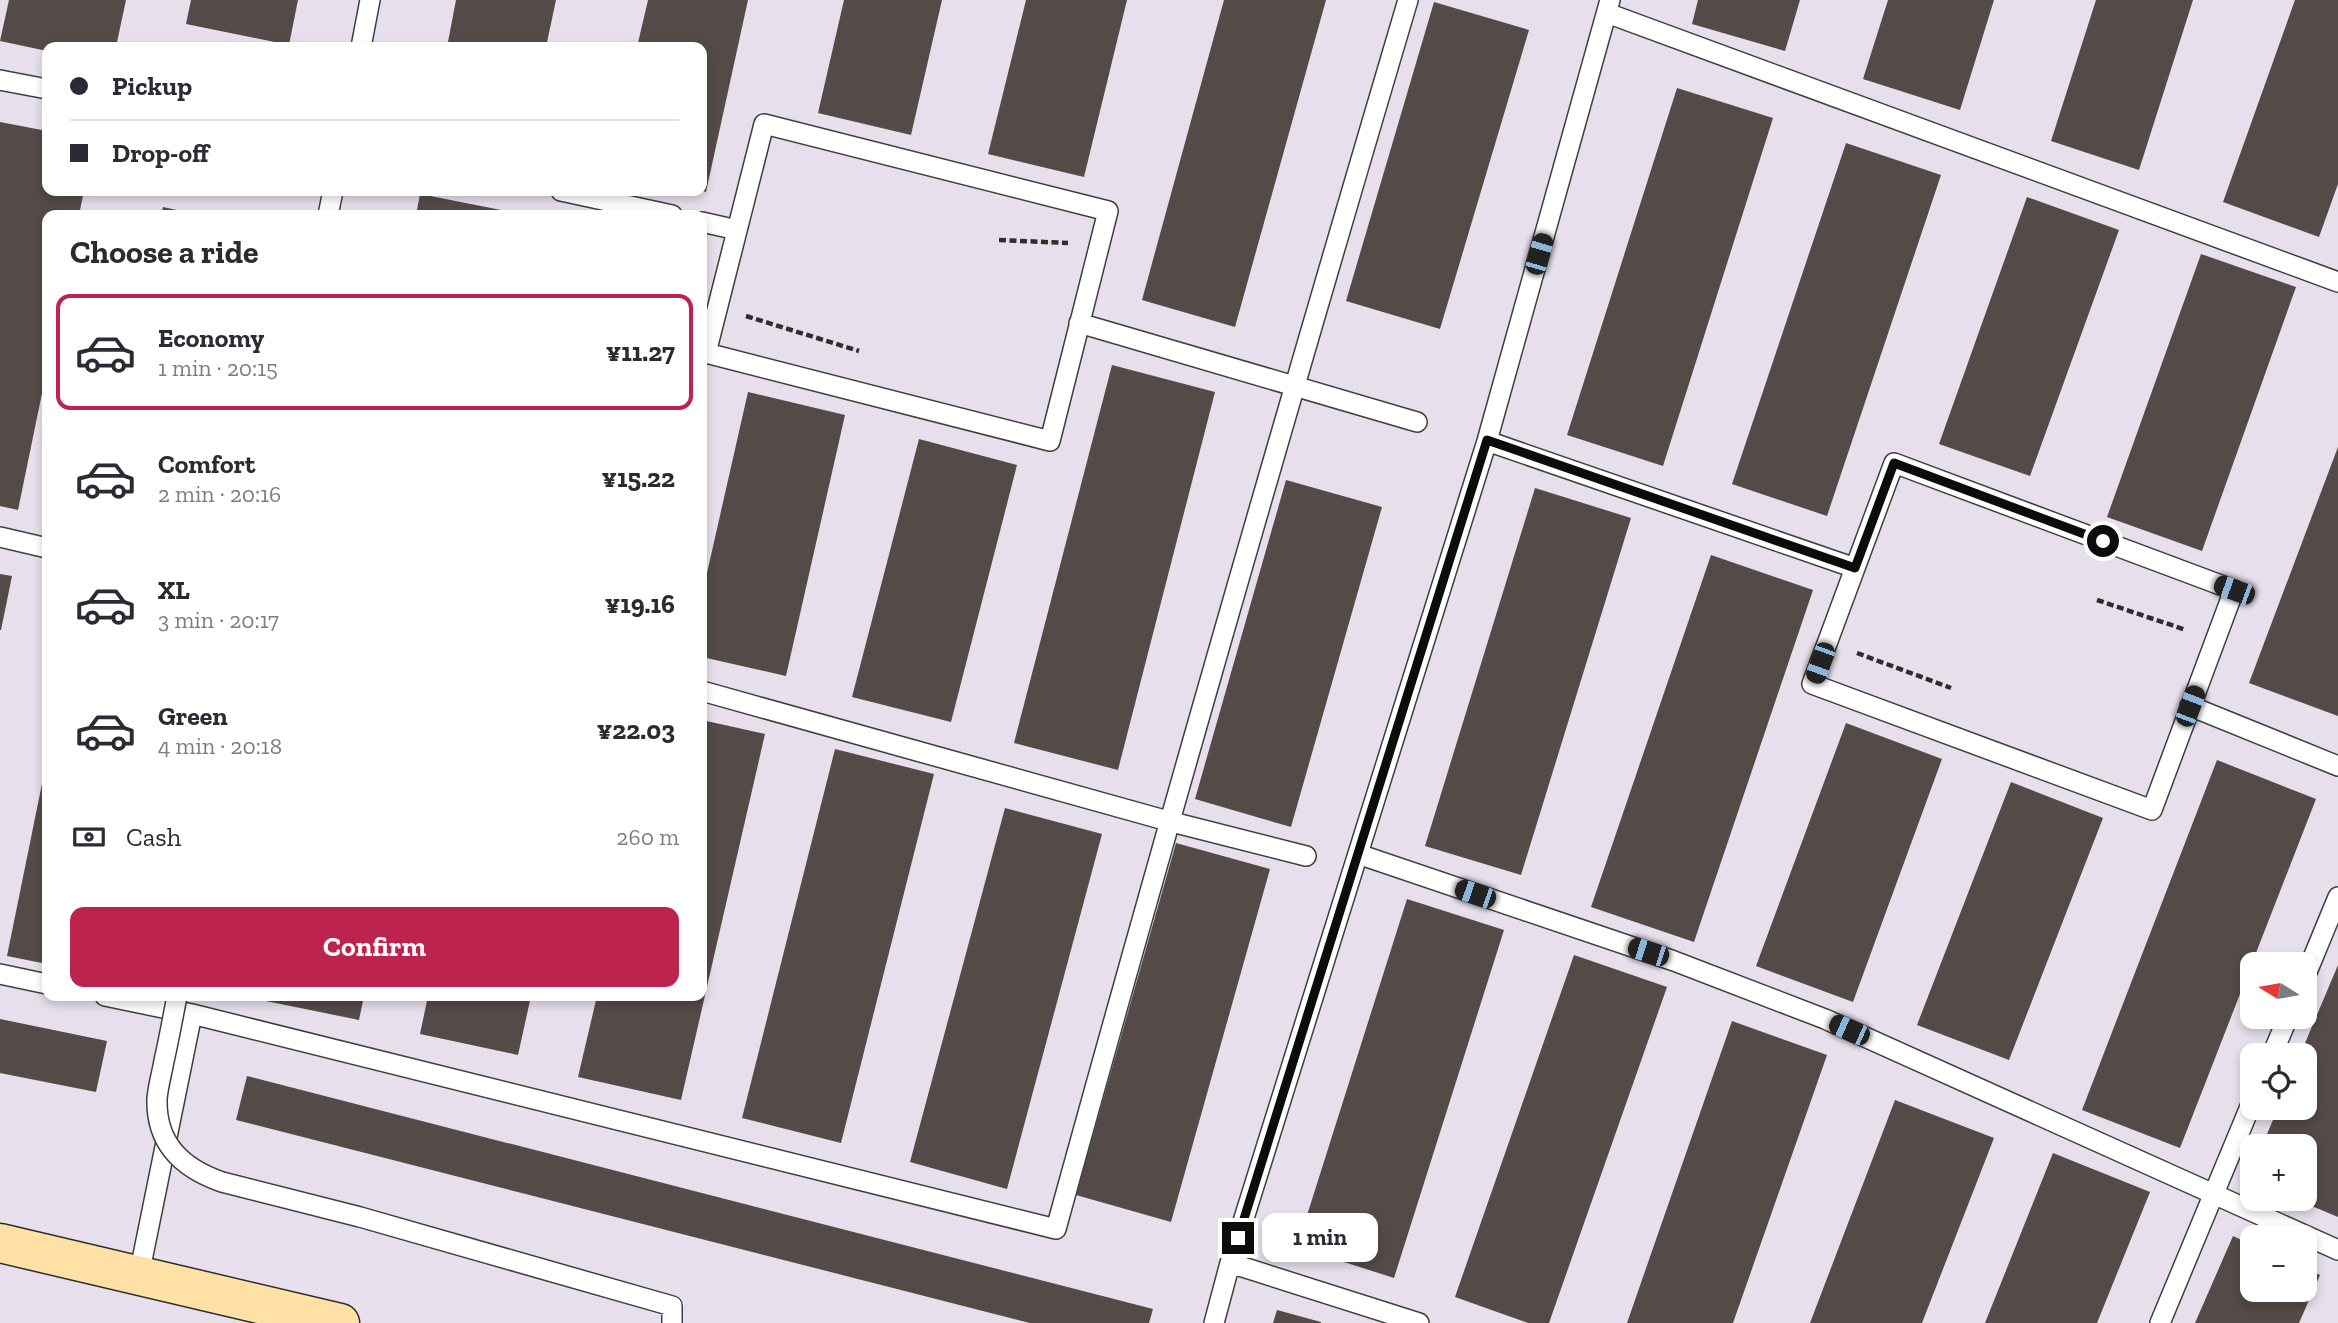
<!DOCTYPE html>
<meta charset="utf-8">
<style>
body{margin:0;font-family:"Zilla Slab",serif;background:#f2f2f3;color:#2b2b33;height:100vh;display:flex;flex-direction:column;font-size:26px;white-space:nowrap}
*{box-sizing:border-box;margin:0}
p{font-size:23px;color:#7c7c81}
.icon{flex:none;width:38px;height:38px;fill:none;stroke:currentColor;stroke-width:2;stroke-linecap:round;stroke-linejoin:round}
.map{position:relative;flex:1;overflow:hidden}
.drawer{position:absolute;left:42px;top:210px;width:665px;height:791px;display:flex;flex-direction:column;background:#fff;border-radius:14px;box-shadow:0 4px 10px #0003}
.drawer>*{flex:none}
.top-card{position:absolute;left:42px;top:42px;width:665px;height:154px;border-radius:14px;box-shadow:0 4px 10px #0003;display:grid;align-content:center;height:154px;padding:0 28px;background:#fff}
.needle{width:46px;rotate:281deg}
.buttons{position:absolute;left:2240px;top:952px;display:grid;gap:14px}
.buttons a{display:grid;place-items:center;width:77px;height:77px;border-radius:14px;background:#fff;box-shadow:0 4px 10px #0003;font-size:35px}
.end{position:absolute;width:32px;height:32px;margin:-16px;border:9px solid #0c0c0c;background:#fff;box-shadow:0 0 0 4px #fff}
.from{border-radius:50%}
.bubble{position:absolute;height:49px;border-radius:14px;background:#fff;box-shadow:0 4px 10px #0003;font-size:23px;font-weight:700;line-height:49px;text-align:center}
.car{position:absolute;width:21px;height:42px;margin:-21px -10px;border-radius:9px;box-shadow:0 0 5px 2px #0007;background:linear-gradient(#222 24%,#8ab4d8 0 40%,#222 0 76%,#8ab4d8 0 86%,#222 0)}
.top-card b{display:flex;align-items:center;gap:24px;height:66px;font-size:26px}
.top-card b+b{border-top:2px solid #e1e1e2}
.top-card i{width:18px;height:18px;background:#2b2b33}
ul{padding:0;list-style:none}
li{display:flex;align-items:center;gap:21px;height:116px;margin:0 14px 10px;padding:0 14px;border:4px solid transparent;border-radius:14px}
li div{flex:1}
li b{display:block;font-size:26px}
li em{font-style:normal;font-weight:700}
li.current{border-color:#bd234f}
li>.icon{width:63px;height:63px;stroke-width:1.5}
h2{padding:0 28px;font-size:32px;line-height:84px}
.pay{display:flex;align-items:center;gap:18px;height:77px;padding:0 28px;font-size:26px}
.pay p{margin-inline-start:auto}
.action{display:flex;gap:14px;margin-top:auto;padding:14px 28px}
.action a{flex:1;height:80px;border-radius:14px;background:#bd234f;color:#fff;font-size:28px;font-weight:700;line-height:80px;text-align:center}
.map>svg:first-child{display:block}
.industrial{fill:#e7dfeb;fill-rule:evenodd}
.building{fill:#544a48}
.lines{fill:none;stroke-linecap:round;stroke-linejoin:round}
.lane-casing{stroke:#3f3f3f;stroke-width:22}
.secondary-casing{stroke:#2e2e2e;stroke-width:41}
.path{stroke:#2e2e2e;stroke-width:4.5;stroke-dasharray:7 3.5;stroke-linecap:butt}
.lane{stroke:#fff;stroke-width:19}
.secondary{stroke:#ffe0a5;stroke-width:38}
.lane-bridge-casing{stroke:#3f3f3f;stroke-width:22;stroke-linecap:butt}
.lane-bridge{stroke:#fff;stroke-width:19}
.route{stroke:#0c0c0c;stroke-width:9}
</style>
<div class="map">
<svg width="2338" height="1323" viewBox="0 0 2338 1323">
<rect width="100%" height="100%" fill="#fff6ea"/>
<!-- industrial -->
<path class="industrial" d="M 0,0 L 2338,0 L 2338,1323 L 0,1323 ZM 47,47 L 702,47 L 702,191 L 47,191 ZM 47,215 L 702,215 L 702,996 L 47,996 ZM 2252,964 L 2305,964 L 2305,1017 L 2252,1017 ZM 2252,1055 L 2305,1055 L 2305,1108 L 2252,1108 ZM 2252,1146 L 2305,1146 L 2305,1199 L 2252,1199 ZM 2252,1237 L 2305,1237 L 2305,1290 L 2252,1290 Z"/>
<!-- building -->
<path class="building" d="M 9,0 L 126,0 L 116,47 L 47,47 L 47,51 L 0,41 Z
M 191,0 L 298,0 L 289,45 L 186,24 Z
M 456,0 L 556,0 L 546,47 L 447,47 Z
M 648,0 L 748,0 L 706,192 L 702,191 L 702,47 L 637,47 Z
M 844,0 L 942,0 L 911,135 L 818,113 Z
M 1026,0 L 1127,0 L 1084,177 L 988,154 Z
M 1224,0 L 1326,0 L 1235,327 L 1142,300 Z
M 1698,0 L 1800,0 L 1785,51 L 1692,24 Z
M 1888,0 L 1994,0 L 1960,110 L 1863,79 Z
M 2096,0 L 2193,0 L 2139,170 L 2051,141 Z
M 2295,0 L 2338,0 L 2338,184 L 2319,237 L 2223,202 Z
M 1434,2 L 1529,30 L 1440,329 L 1346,301 Z
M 1677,88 L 1773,118 L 1663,466 L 1567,435 Z
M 0,122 L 47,131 L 47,191 L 84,191 L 79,215 L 47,215 L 47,369 L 18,510 L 0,506 Z
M 1846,143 L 1941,175 L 1827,516 L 1732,484 Z
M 420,194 L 516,213 L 515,215 L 416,215 Z
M 2027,197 L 2119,230 L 2030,476 L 1939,444 Z
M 163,207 L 195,214 L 195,215 L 161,215 Z
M 2201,254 L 2296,287 L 2202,551 L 2107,517 Z
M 1112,365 L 1215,392 L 1118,770 L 1014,743 Z
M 748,392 L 845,415 L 786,676 L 702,657 L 702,595 Z
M 919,439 L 1017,465 L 951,722 L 852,697 Z
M 2338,447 L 2338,716 L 2249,683 Z
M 1286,480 L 1382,507 L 1291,827 L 1195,799 Z
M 1535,488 L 1631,518 L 1521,875 L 1425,846 Z
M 1711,555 L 1813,590 L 1694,942 L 1591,907 Z
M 0,574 L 12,576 L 1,630 L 0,630 Z
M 702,720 L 765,734 L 681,1100 L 578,1077 L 597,996 L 702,996 Z
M 1846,723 L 1942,759 L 1853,1002 L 1756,966 Z
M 835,749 L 934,774 L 841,1143 L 742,1118 Z
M 2217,760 L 2316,799 L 2180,1148 L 2082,1110 Z
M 46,764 L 47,765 L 47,964 L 7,956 Z
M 2011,782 L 2103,818 L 2009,1060 L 1917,1025 Z
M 1005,808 L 1102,834 L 1007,1189 L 910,1162 Z
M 1176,843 L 1270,869 L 1171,1222 L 1076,1195 Z
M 1407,899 L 1504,930 L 1394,1278 L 1297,1247 Z
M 1574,955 L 1667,987 L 1549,1323 L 1528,1323 L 1455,1297 Z
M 2338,965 L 2338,1217 L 2295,1199 L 2305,1199 L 2305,1146 L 2262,1146 L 2278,1108 L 2305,1108 L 2305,1055 L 2300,1055 Z
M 257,996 L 364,996 L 359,1020 L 256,999 Z
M 428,996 L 531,996 L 518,1055 L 420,1034 Z
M 0,1019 L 107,1041 L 96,1092 L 0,1073 Z
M 1732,1021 L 1827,1055 L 1733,1323 L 1627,1323 Z
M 247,1076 L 1153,1309 L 1149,1323 L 1030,1323 L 236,1120 Z
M 1895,1100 L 1994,1138 L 1922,1323 L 1810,1323 Z
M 2053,1153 L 2150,1192 L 2097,1323 L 1985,1323 Z
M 2233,1236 L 2252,1245 L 2252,1290 L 2305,1290 L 2305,1268 L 2320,1275 L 2299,1323 L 2195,1323 Z
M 1277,1310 L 1321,1322 L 1321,1323 L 1273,1323 Z"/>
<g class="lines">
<defs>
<path id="lane" d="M 1607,13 L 2338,282
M 361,47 L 370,0
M 0,80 L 47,89
M 764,124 L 1108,211 L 1050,441 L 706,353 Z
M 561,191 L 672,215
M 328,215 L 333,191
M 702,222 L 737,230
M 1079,323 L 1417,422
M 1487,441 L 1855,568
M 1894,463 L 2234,590 L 2152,810 L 1812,684 Z
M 0,537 L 47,548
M 702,691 L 1168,821 L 1306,856
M 2190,706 L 2338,766
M 1358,854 L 1674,961 L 1825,1019 L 2338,1250
M 0,974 L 47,984
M 2305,977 L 2338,897
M 105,996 L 192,1014 L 139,1275
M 192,1014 L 1056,1229 C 1169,818 1287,409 1408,0
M 2272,1055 L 2288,1017
M 360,1217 L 672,1306 L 672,1323
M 1230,1263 L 1419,1323
M 1214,1323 L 1230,1263 L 1487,441 L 1610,0
M 2160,1323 L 2252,1102"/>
<path id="secondary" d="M 0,1243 L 340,1323"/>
</defs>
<!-- lane casing -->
<use href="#lane" class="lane-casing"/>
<!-- secondary casing -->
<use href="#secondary" class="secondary-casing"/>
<!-- path -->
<path class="path" d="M 999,240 L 1068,243
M 746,316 L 859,351
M 2097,600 L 2186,630
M 1857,653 L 1951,688"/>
<!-- lane -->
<use href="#lane" class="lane"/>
<!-- secondary -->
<use href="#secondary" class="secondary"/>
<defs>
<path id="lane-bridge" d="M 177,996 C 173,1017 169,1039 164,1061 C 162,1073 158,1086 157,1099 C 156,1144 182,1168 222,1182 L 360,1217"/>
</defs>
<!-- lane-bridge casing -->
<use href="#lane-bridge" class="lane-bridge-casing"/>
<!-- lane-bridge -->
<use href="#lane-bridge" class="lane-bridge"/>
</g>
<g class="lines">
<!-- route -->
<path class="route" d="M 1238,1238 L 1487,440 L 1855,568 L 1894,463 L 2103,541"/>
</g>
</svg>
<div class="buttons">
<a><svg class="needle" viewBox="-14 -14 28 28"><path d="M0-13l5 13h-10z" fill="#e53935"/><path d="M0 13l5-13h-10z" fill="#7c7c81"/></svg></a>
<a><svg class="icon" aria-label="locate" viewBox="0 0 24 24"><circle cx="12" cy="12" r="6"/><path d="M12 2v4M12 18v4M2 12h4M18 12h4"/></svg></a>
<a>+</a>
<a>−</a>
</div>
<i class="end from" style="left:2103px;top:541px"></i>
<i class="end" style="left:1238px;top:1238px"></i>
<div class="bubble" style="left:1262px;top:1213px;width:116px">1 min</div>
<i class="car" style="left:1539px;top:254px;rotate:16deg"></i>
<i class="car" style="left:2234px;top:590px;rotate:290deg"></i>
<i class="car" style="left:1820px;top:663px;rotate:200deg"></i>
<i class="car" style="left:2190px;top:706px;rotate:21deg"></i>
<i class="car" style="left:1475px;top:894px;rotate:289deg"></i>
<i class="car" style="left:1648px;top:952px;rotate:288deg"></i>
<i class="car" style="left:1849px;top:1030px;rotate:294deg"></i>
<div class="top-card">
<b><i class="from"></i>Pickup</b>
<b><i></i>Drop-off</b>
</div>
<section class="drawer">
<h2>Choose a ride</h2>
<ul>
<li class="current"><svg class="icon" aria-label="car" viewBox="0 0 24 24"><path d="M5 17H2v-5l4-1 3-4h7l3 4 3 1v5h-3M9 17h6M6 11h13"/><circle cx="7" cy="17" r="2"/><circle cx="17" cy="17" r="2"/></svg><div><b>Economy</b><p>1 min · 20:15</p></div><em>¥11.27</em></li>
<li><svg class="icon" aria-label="car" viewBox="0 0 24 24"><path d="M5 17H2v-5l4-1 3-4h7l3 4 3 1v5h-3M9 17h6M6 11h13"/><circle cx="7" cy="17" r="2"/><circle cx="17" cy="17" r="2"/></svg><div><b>Comfort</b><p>2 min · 20:16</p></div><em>¥15.22</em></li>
<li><svg class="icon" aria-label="car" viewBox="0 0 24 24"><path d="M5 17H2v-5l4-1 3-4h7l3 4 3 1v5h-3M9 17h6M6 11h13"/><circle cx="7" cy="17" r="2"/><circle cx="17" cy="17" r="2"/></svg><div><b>XL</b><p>3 min · 20:17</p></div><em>¥19.16</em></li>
<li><svg class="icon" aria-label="car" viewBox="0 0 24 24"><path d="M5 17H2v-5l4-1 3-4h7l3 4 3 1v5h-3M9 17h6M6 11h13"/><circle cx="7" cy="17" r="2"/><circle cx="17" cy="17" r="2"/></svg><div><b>Green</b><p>4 min · 20:18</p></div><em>¥22.03</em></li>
</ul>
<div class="pay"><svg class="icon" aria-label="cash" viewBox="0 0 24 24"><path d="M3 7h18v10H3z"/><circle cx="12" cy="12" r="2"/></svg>Cash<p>260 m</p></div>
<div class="action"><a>Confirm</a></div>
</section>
</div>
